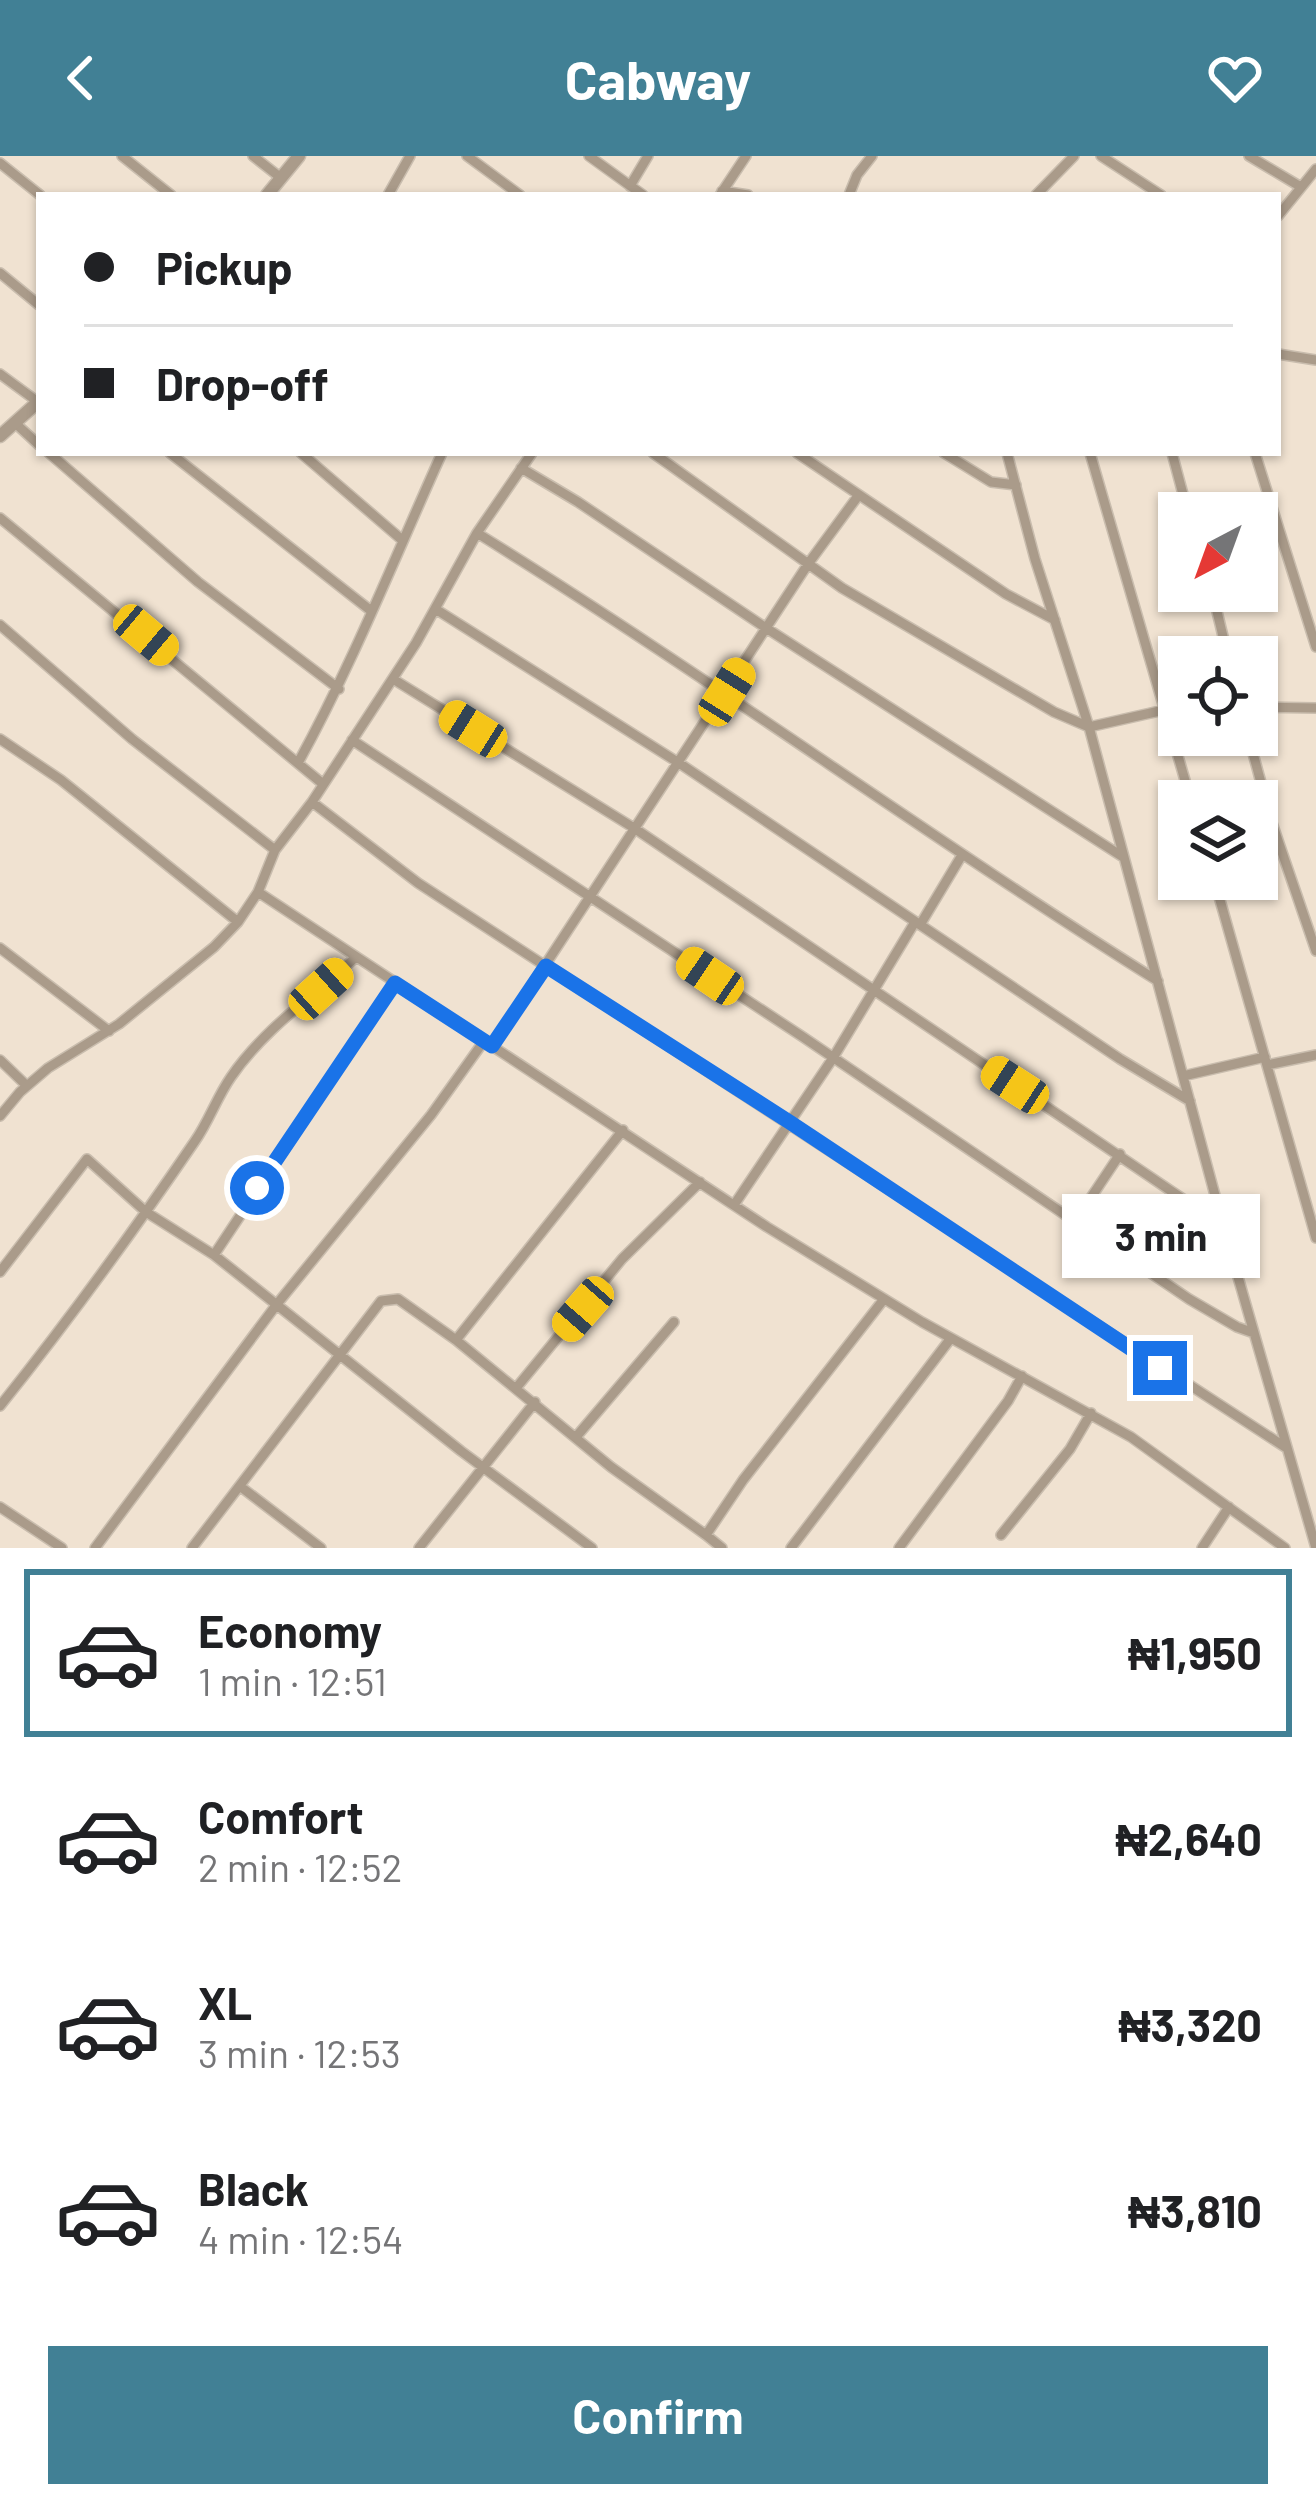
<!DOCTYPE html>
<meta charset="utf-8">
<style>
body{margin:0;font-family:Barlow,sans-serif;background:#f6f6f6;color:#202124;height:100vh;display:flex;flex-direction:column;font-size:45px;white-space:nowrap}
*{box-sizing:border-box;margin:0}
p{font-size:39px;color:#757577}
.icon{flex:none;width:66px;height:66px;fill:none;stroke:currentColor;stroke-width:2;stroke-linecap:round;stroke-linejoin:round}
.map{position:relative;height:1392px;overflow:hidden}
.sheet{display:flex;flex-direction:column;background:#fff;flex:1}
.sheet>*{flex:none}
.guide{position:absolute;left:36px;top:36px;width:1245px;height:264px;border-radius:0px;box-shadow:0 3px 9px #0004;display:grid;align-content:center;height:264px;padding:0 48px;background:#fff}
.needle{width:78px;rotate:221deg}
.controls{position:absolute;left:1158px;top:336px;display:grid;gap:24px}
.controls a{display:grid;place-items:center;width:120px;height:120px;border-radius:0px;background:#fff;box-shadow:0 3px 9px #0004;font-size:60px}
.end{position:absolute;width:54px;height:54px;margin:-27px;border:15px solid #1a73e8;background:#fff;box-shadow:0 0 0 6px #fff}
.from{border-radius:50%}
.bubble{position:absolute;height:84px;border-radius:0px;background:#fff;box-shadow:0 3px 9px #0004;font-size:39px;font-weight:700;line-height:84px;text-align:center}
.car{position:absolute;width:36px;height:72px;margin:-36px -18px;border-radius:15px;box-shadow:0 0 9px 3px #0007;background:linear-gradient(#f5c518 24%,#345 0 40%,#f5c518 0 76%,#345 0 86%,#f5c518 0)}
.guide b{display:flex;align-items:center;gap:42px;height:114px;font-size:45px}
.guide b+b{border-top:3px solid #e0e0e0}
.guide i{width:30px;height:30px;background:#202124}
ul{padding:21px 0 0;list-style:none}
li{display:flex;align-items:center;gap:36px;height:168px;margin:0 24px 18px;padding:0 24px;border:6px solid transparent;border-radius:0px}
li div{flex:1}
li b{display:block;font-size:45px}
li em{font-style:normal;font-weight:700}
li.selected{border-color:#418095}
li>.icon{width:108px;height:108px;stroke-width:1.5}
.cta{display:flex;gap:24px;margin-top:auto;padding:24px 48px}
.cta a{flex:1;height:138px;border-radius:0px;background:#418095;color:#fff;font-size:48px;font-weight:700;line-height:138px;text-align:center}
header{display:flex;justify-content:space-between;align-items:center;height:156px;padding:0 48px;background:#418095;color:#fff;font-size:54px;font-weight:700}
.map>svg:first-child{display:block}
.lines{fill:none;stroke-linecap:round;stroke-linejoin:round}
.minor-casing{stroke:#c9bdae;stroke-width:12}
.tertiary-casing{stroke:#c9bdae;stroke-width:15}
.minor{stroke:#aa9b8a;stroke-width:9}
.tertiary{stroke:#aa9b8a;stroke-width:12}
.route{stroke:#1a73e8;stroke-width:15}
</style>
<header><svg class="icon" aria-label="back" viewBox="0 0 24 24"><path d="M15 5l-7 7 7 7"/></svg>Cabway<svg class="icon" aria-label="heart" viewBox="0 0 24 24"><path d="M12 20l-8-8c-3-5 5-10 8-4 3-6 11-1 8 4z"/></svg></header>
<div class="map">
<svg width="1316" height="1392" viewBox="0 0 1316 1392">
<rect width="100%" height="100%" fill="#f0e2d1"/>
<g class="lines">
<defs>
<path id="minor" d="M 122,0 L 171,39
M 253,0 L 281,22
M 467,0 L 520,39
M 589,0 L 643,39
M 1101,0 L 1161,39
M 1249,0 L 1301,31
M 0,7 L 40,39
M 630,30 L 648,0
M 722,35 L 748,39
M 388,39 L 410,0
M 720,39 L 746,0
M 849,39 L 857,19 L 872,0
M 1036,39 L 1074,0
M 1278,60 L 1316,13
M 0,117 L 39,149
M 1278,198 L 1316,204
M 0,218 L 38,246
M 15,267 L 39,289
M 49,297 L 198,426 L 339,533
M 170,297 L 370,454
M 301,297 L 401,383
M 653,297 L 842,432 L 1054,556 L 1089,571 L 1164,554
M 797,297 L 1006,438 L 1055,464
M 944,297 L 991,326 L 1016,329
M 1007,297 L 1035,403 L 1089,571 L 1223,1069 L 1316,1392
M 1090,297 L 1191,645
M 1172,297 L 1188,357
M 1255,297 L 1316,491
M 521,312 L 578,346 L 766,472 L 1123,701
M 0,362 L 323,628
M 477,377 C 708,520 928,681 1158,825
M 1212,435 L 1228,501
M 437,454 L 679,607 L 1120,903 L 1190,945
M 0,469 L 132,583 L 275,694
M 393,523 L 634,672 L 1220,1068
M 1257,551 L 1316,552
M 1248,579 L 1272,667 L 1316,795
M 0,583 L 61,624 L 238,766
M 352,584 L 803,881 L 1189,1143 L 1237,1171 L 1254,1177
M 298,607 C 353,507 395,401 442,297
M 312,646 L 418,727 L 1285,1291
M 1214,723 L 1316,1082
M 258,736 L 767,1071 L 922,1166 L 1131,1281 L 1285,1392
M 920,769 L 962,699
M 0,792 L 109,875
M 492,890 L 808,408 L 858,340
M 0,904 L 27,930
M 1267,909 L 1316,899
M 1183,920 L 1265,901
M 0,960 L 20,936 L 48,912 L 119,868 L 214,791 L 238,766 L 258,736 L 275,694 L 312,646 L 416,487 L 477,377 L 532,297
M 623,974 L 456,1184 L 611,1311 L 706,1379 L 743,1324 L 884,1143
M 734,1049 L 833,902 L 915,766
M 1076,1064 L 1120,998
M 214,1099 L 395,827
M 0,1116 L 87,1003 L 146,1056 L 214,1099 L 461,1295 L 592,1392
M 517,1231 L 622,1103 L 700,1026
M 0,1250 C 69,1164 133,1076 195,985 C 209,965 217,941 231,921 C 263,874 314,839 356,801
M 576,1281 L 674,1166
M 241,1331 L 321,1392
M 0,1351 L 62,1392
M 706,1379 L 722,1392
M 1001,1379 L 1070,1293 L 1091,1257
M 95,1392 L 277,1148 L 431,959 L 484,885
M 192,1392 L 381,1145 L 398,1143 L 456,1184
M 419,1392 L 535,1246
M 791,1392 L 951,1182
M 899,1392 L 1008,1245 L 1022,1220
M 1202,1392 L 1229,1351"/>
<path id="tertiary" d="M 267,39 L 299,0
M 0,280 L 39,245"/>
</defs>
<!-- minor casing -->
<use href="#minor" class="minor-casing"/>
<!-- tertiary casing -->
<use href="#tertiary" class="tertiary-casing"/>
<!-- minor -->
<use href="#minor" class="minor"/>
<!-- tertiary -->
<use href="#tertiary" class="tertiary"/>
</g>
<g class="lines">
<!-- route -->
<path class="route" d="M 257,1032 L 395,827 L 492,890 L 546,810 L 791,967 L 1160,1212"/>
</g>
</svg>
<div class="controls">
<a><svg class="needle" viewBox="-14 -14 28 28"><path d="M0-13l5 13h-10z" fill="#e53935"/><path d="M0 13l5-13h-10z" fill="#757577"/></svg></a>
<a><svg class="icon" aria-label="locate" viewBox="0 0 24 24"><circle cx="12" cy="12" r="6"/><path d="M12 2v4M12 18v4M2 12h4M18 12h4"/></svg></a>
<a><svg class="icon" aria-label="layers" viewBox="0 0 24 24"><path d="M12 4l9 5-9 5-9-5zM3 14l9 5 9-5"/></svg></a>
</div>
<i class="end from" style="left:257px;top:1032px"></i>
<i class="end" style="left:1160px;top:1212px"></i>
<div class="bubble" style="left:1062px;top:1038px;width:198px">3 min</div>
<i class="car" style="left:146px;top:479px;rotate:130deg"></i>
<i class="car" style="left:727px;top:536px;rotate:32deg"></i>
<i class="car" style="left:473px;top:573px;rotate:302deg"></i>
<i class="car" style="left:710px;top:820px;rotate:304deg"></i>
<i class="car" style="left:321px;top:833px;rotate:48deg"></i>
<i class="car" style="left:1015px;top:929px;rotate:303deg"></i>
<i class="car" style="left:583px;top:1153px;rotate:221deg"></i>
<div class="guide">
<b><i class="from"></i>Pickup</b>
<b><i></i>Drop-off</b>
</div>
</div>
<section class="sheet">
<ul>
<li class="selected"><svg class="icon" aria-label="car" viewBox="0 0 24 24"><path d="M5 17H2v-5l4-1 3-4h7l3 4 3 1v5h-3M9 17h6M6 11h13"/><circle cx="7" cy="17" r="2"/><circle cx="17" cy="17" r="2"/></svg><div><b>Economy</b><p>1 min · 12:51</p></div><em>₦1,950</em></li>
<li><svg class="icon" aria-label="car" viewBox="0 0 24 24"><path d="M5 17H2v-5l4-1 3-4h7l3 4 3 1v5h-3M9 17h6M6 11h13"/><circle cx="7" cy="17" r="2"/><circle cx="17" cy="17" r="2"/></svg><div><b>Comfort</b><p>2 min · 12:52</p></div><em>₦2,640</em></li>
<li><svg class="icon" aria-label="car" viewBox="0 0 24 24"><path d="M5 17H2v-5l4-1 3-4h7l3 4 3 1v5h-3M9 17h6M6 11h13"/><circle cx="7" cy="17" r="2"/><circle cx="17" cy="17" r="2"/></svg><div><b>XL</b><p>3 min · 12:53</p></div><em>₦3,320</em></li>
<li><svg class="icon" aria-label="car" viewBox="0 0 24 24"><path d="M5 17H2v-5l4-1 3-4h7l3 4 3 1v5h-3M9 17h6M6 11h13"/><circle cx="7" cy="17" r="2"/><circle cx="17" cy="17" r="2"/></svg><div><b>Black</b><p>4 min · 12:54</p></div><em>₦3,810</em></li>
</ul>
<div class="cta"><a>Confirm</a></div>
</section>
